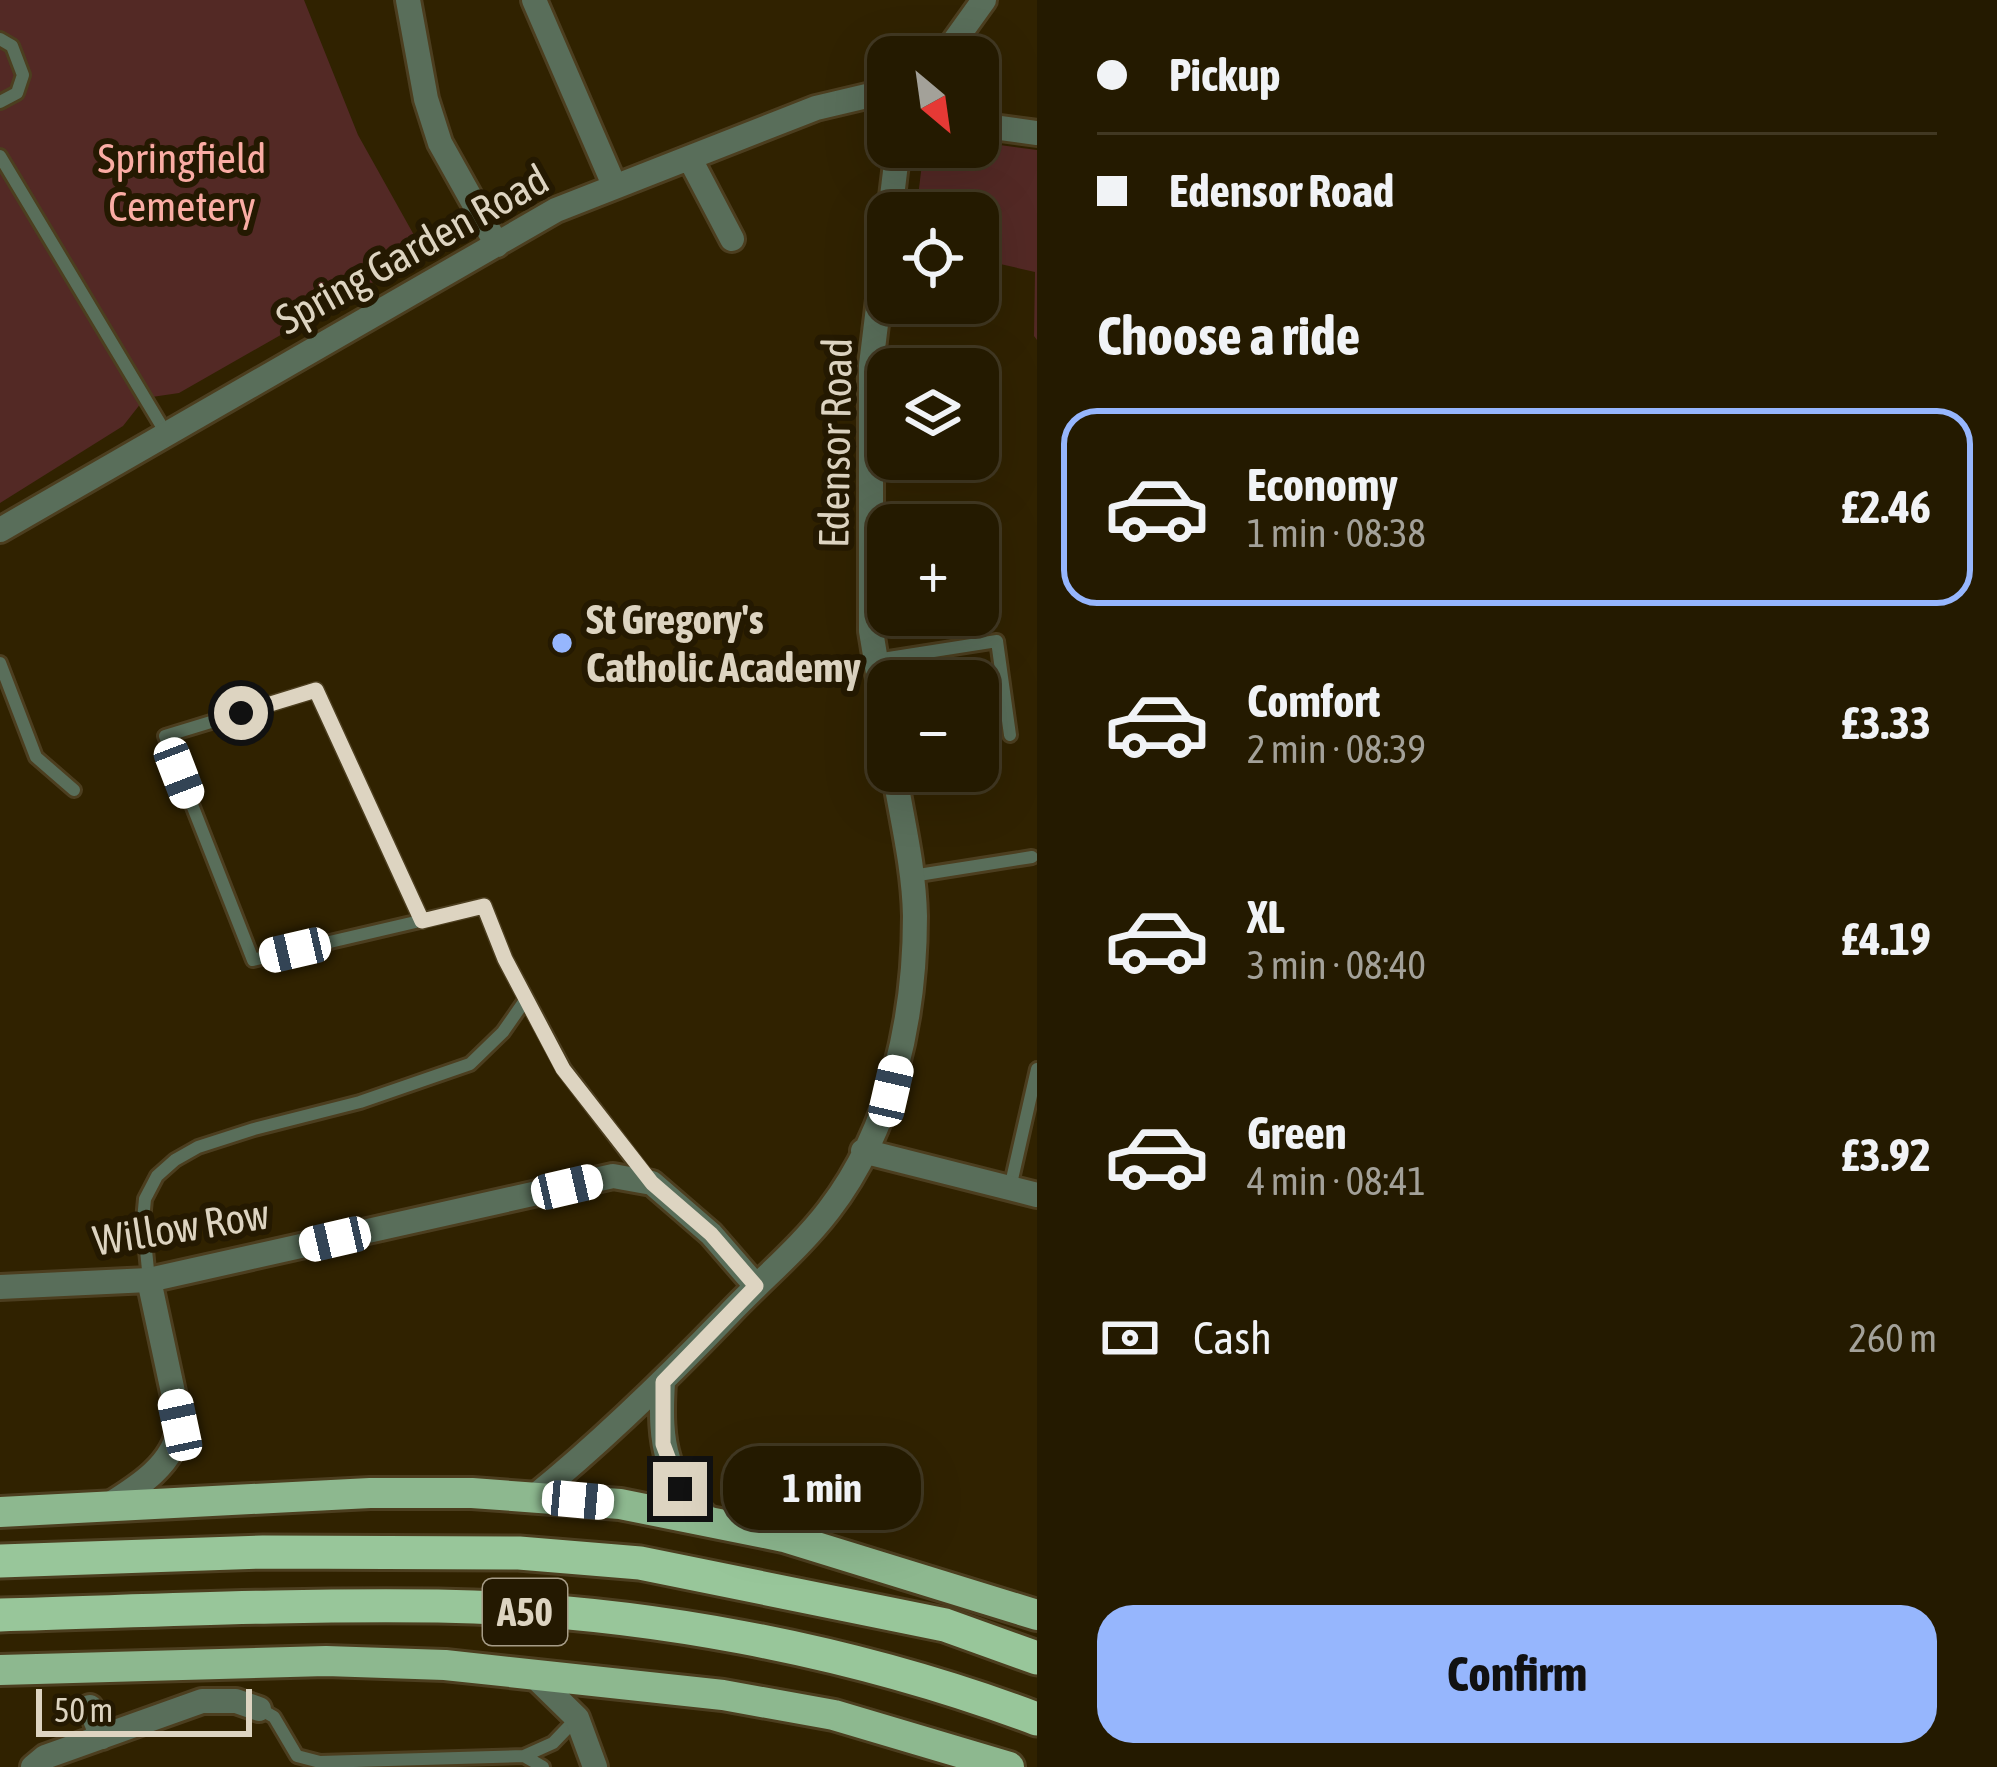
<!DOCTYPE html>
<meta charset="utf-8">
<style>
body{margin:0;font-family:"Asap Condensed",sans-serif;background:#2c230a;color:#f1f3f6;height:100vh;display:flex;flex-direction:column;font-size:45px;white-space:nowrap}
*{box-sizing:border-box;margin:0}
p{font-size:39px;color:#a3a199}
.icon{flex:none;width:66px;height:66px;fill:none;stroke:currentColor;stroke-width:2;stroke-linecap:round;stroke-linejoin:round}
.map{position:relative;flex:1;overflow:hidden}
.sheet{display:flex;flex-direction:column;background:#241a00;width:960px}
.sheet>*{flex:none}
.hud{display:grid;align-content:center;height:264px;padding:0 60px;background:#241a00}
.needle{width:78px;rotate:151deg}
.tools{position:absolute;left:867px;top:36px;display:grid;gap:24px}
.tools a{display:grid;place-items:center;width:132px;height:132px;border-radius:24px;background:#241a00;box-shadow:0 12px 48px #0002,0 0 0 3px #413822;font-size:60px}
.scale{position:absolute;left:36px;bottom:30px;width:216px;box-sizing:border-box;padding-left:12px;border:6px solid #ddd4c1;border-top:0;font-size:33px;line-height:42px;white-space:nowrap;color:#ddd4c1;-webkit-text-stroke:9px #241901;paint-order:stroke}
.end{position:absolute;width:54px;height:54px;margin:-27px;border:15px solid #ddd4c1;background:#111;box-shadow:0 0 0 6px #111}
.from{border-radius:50%}
.bubble{position:absolute;height:84px;border-radius:36px;background:#241a00;box-shadow:0 12px 48px #0002,0 0 0 3px #413822;font-size:39px;font-weight:700;line-height:84px;text-align:center}
.car{position:absolute;width:36px;height:72px;margin:-36px -18px;border-radius:15px;box-shadow:0 0 9px 3px #0007;background:linear-gradient(#fff 24%,#345 0 40%,#fff 0 76%,#345 0 86%,#fff 0)}
.hud b{display:flex;align-items:center;gap:42px;height:114px;font-size:45px}
.hud b+b{border-top:3px solid #413822}
.hud i{width:30px;height:30px;background:#f1f3f6}
ul{padding:0;list-style:none}
li{display:flex;align-items:center;gap:36px;height:198px;margin:0 24px 18px;padding:0 36px;border:6px solid transparent;border-radius:36px}
li div{flex:1}
li b{display:block;font-size:45px}
li em{font-style:normal;font-weight:700}
li.on{border-color:#96b6fd}
li>.icon{width:108px;height:108px;stroke-width:1.5}
h2{padding:0 60px;font-size:54px;line-height:144px}
.pay{display:flex;align-items:center;gap:30px;height:132px;padding:0 60px;font-size:45px}
.pay p{margin-inline-start:auto}
.cta{display:flex;gap:24px;margin-top:auto;padding:24px 60px}
.cta a{flex:1;height:138px;border-radius:36px;background:#96b6fd;color:#111;font-size:48px;font-weight:700;line-height:138px;text-align:center}
main{display:flex;flex:1;min-height:0}
.map>svg:first-child{display:block}
.green{fill:#532925}
.lines{fill:none;stroke-linecap:round;stroke-linejoin:round}
.service-casing{stroke:#4c3e1f;stroke-width:18}
.minor-casing{stroke:#4c3e1f;stroke-width:30}
.primary-casing{stroke:#4c3e1f;stroke-width:36}
.trunk-casing{stroke:#4c3e1f;stroke-width:39}
.service{stroke:#596e5a;stroke-width:12}
.minor{stroke:#596e5a;stroke-width:24}
.primary{stroke:#8db88f;stroke-width:30}
.trunk{stroke:#98c69a;stroke-width:33}
.route{stroke:#ddd4c1;stroke-width:15}
.poi-dot{fill:#96b6fd;stroke:#241901;stroke-width:4.5}
.labels{text-anchor:middle;dominant-baseline:central;stroke-width:12;stroke-linejoin:round;paint-order:stroke}
.shield{fill:#241901;stroke:#a69c87;stroke-width:3}
.shield-label{font-size:39px;font-weight:bold;fill:#ddd4c1}
.park-label{font-size:42px;fill:#faaca4;stroke:#241901}
.street-label{font-size:42px;fill:#ddd4c1;stroke:#241901}
.poi-label{font-size:42px;font-weight:bold;fill:#ddd4c1;stroke:#241901;text-anchor:start}
</style>
<main>
<div class="map">
<svg width="1037" height="1767" viewBox="0 0 1037 1767">
<rect width="100%" height="100%" fill="#302200"/>
<!-- green -->
<path class="green" d="M 0,0 L 304,0 L 358,135 L 424,253 L 179,393 L 145,398 L 123,426 L 0,503 Z
M 978,142 L 1037,150 L 1037,340 L 1034,336 L 1035,272 L 978,259 L 978,213 L 916,213 L 924,147 L 978,147 Z"/>
<g class="lines">
<defs>
<path id="service" d="M 0,39 L 12,46 L 23,75 L 17,93 L 0,102
M 0,156 L 167,435
M 872,473 L 929,472
M 876,660 L 997,641 L 1010,735
M 0,663 L 36,757 L 74,790
M 912,876 L 1032,857
M 422,921 L 316,690 L 165,736 L 253,960 L 484,906 L 505,959 L 564,1069 L 647,1178
M 1010,1188 L 1037,1069
M 149,1280 L 143,1220 L 145,1199 L 157,1176 L 175,1160 L 198,1147 L 254,1129 L 360,1102 L 470,1064 L 503,1032 L 526,999
M 260,1709 L 274,1717 L 297,1756 L 320,1762 L 524,1756 L 553,1743 L 577,1718
M 524,1756 L 543,1767"/>
<path id="minor" d="M 408,0 L 426,99 L 440,143 L 497,245
M 534,0 L 614,185
M 943,57 L 984,0
M 978,125 L 1037,133
M 690,159 L 732,239
M 890,213 L 898,147
M 888,226 L 871,365 L 871,631 L 888,733
M 0,530 L 556,210 L 816,108 L 888,91
M 863,1151 L 1037,1195
M 0,1287 L 149,1280 L 613,1176 L 652,1183 L 711,1234 L 756,1286
M 663,1382 C 659,1446 665,1479 713,1523
M 535,1496 C 604,1440 666,1379 728,1315 C 761,1280 800,1248 829,1210 C 892,1128 915,1017 915,916 C 914,867 902,819 894,771
M 107,1506 C 138,1487 175,1464 180,1425 L 149,1280
M 533,1675 L 577,1718 L 595,1767
M 90,1707 L 102,1737
M 33,1767 L 45,1757 L 202,1701 L 236,1701 L 259,1709"/>
<path id="primary" d="M 0,1512 L 370,1493 L 472,1493 L 620,1504 L 784,1537 L 1037,1615
M 0,1670 L 326,1661 L 445,1665 L 723,1695 L 834,1715 L 1009,1767"/>
<path id="trunk" d="M 0,1561 L 263,1552 L 519,1553 L 640,1563 L 945,1625 L 1037,1658
M 0,1615 C 146,1611 292,1604 438,1606 C 638,1609 850,1649 1037,1719"/>
</defs>
<!-- service casing -->
<use href="#service" class="service-casing"/>
<!-- minor casing -->
<use href="#minor" class="minor-casing"/>
<!-- primary casing -->
<use href="#primary" class="primary-casing"/>
<!-- trunk casing -->
<use href="#trunk" class="trunk-casing"/>
<!-- service -->
<use href="#service" class="service"/>
<!-- minor -->
<use href="#minor" class="minor"/>
<!-- primary -->
<use href="#primary" class="primary"/>
<!-- trunk -->
<use href="#trunk" class="trunk"/>
</g>
<g class="lines">
<!-- route -->
<path class="route" d="M 241,713 L 316,690 L 422,921 L 484,906 L 505,959 L 563,1069 L 652,1183 L 711,1234 L 756,1286 L 663,1382 L 663,1444 L 680,1489"/>
</g>
<!-- markers -->
<circle class="poi-dot" cx="562" cy="643" r="12"/>
<g class="labels">
<!-- shield labels -->
<rect class="shield" x="483" y="1579" width="84" height="66" rx="9"/>
<g class="shield-label">
<text x="525" y="1612">A50</text>
</g>
<!-- park labels -->
<g class="park-label">
<text x="182" y="158">Springfield<tspan x="182" dy="48">Cemetery</tspan></text>
</g>
<!-- street labels -->
<g class="street-label">
<text transform="translate(412 249) rotate(-29)">Spring Garden Road</text>
<text transform="translate(835 443) rotate(-89)">Edensor Road</text>
<text transform="translate(181 1227) rotate(-9)">Willow Row</text>
</g>
<!-- poi labels -->
<g class="poi-label">
<text x="586" y="619">St Gregory's<tspan x="586" dy="48">Catholic Academy</tspan></text>
</g>
</g>
</svg>
<div class="tools">
<a><svg class="needle" viewBox="-14 -14 28 28"><path d="M0-13l5 13h-10z" fill="#e53935"/><path d="M0 13l5-13h-10z" fill="#a3a199"/></svg></a>
<a><svg class="icon" aria-label="locate" viewBox="0 0 24 24"><circle cx="12" cy="12" r="6"/><path d="M12 2v4M12 18v4M2 12h4M18 12h4"/></svg></a>
<a><svg class="icon" aria-label="layers" viewBox="0 0 24 24"><path d="M12 4l9 5-9 5-9-5zM3 14l9 5 9-5"/></svg></a>
<a>+</a>
<a>−</a>
</div>
<div class="scale">50 m</div>
<i class="end from" style="left:241px;top:713px"></i>
<i class="end" style="left:680px;top:1489px"></i>
<div class="bubble" style="left:723px;top:1446px;width:198px">1 min</div>
<i class="car" style="left:179px;top:773px;rotate:159deg"></i>
<i class="car" style="left:295px;top:950px;rotate:257deg"></i>
<i class="car" style="left:891px;top:1091px;rotate:13deg"></i>
<i class="car" style="left:567px;top:1187px;rotate:77deg"></i>
<i class="car" style="left:335px;top:1239px;rotate:257deg"></i>
<i class="car" style="left:180px;top:1425px;rotate:348deg"></i>
<i class="car" style="left:578px;top:1500px;rotate:95deg"></i>
</div>
<section class="sheet">
<div class="hud">
<b><i class="from"></i>Pickup</b>
<b><i></i>Edensor Road</b>
</div>
<h2>Choose a ride</h2>
<ul>
<li class="on"><svg class="icon" aria-label="car" viewBox="0 0 24 24"><path d="M5 17H2v-5l4-1 3-4h7l3 4 3 1v5h-3M9 17h6M6 11h13"/><circle cx="7" cy="17" r="2"/><circle cx="17" cy="17" r="2"/></svg><div><b>Economy</b><p>1 min · 08:38</p></div><em>£2.46</em></li>
<li><svg class="icon" aria-label="car" viewBox="0 0 24 24"><path d="M5 17H2v-5l4-1 3-4h7l3 4 3 1v5h-3M9 17h6M6 11h13"/><circle cx="7" cy="17" r="2"/><circle cx="17" cy="17" r="2"/></svg><div><b>Comfort</b><p>2 min · 08:39</p></div><em>£3.33</em></li>
<li><svg class="icon" aria-label="car" viewBox="0 0 24 24"><path d="M5 17H2v-5l4-1 3-4h7l3 4 3 1v5h-3M9 17h6M6 11h13"/><circle cx="7" cy="17" r="2"/><circle cx="17" cy="17" r="2"/></svg><div><b>XL</b><p>3 min · 08:40</p></div><em>£4.19</em></li>
<li><svg class="icon" aria-label="car" viewBox="0 0 24 24"><path d="M5 17H2v-5l4-1 3-4h7l3 4 3 1v5h-3M9 17h6M6 11h13"/><circle cx="7" cy="17" r="2"/><circle cx="17" cy="17" r="2"/></svg><div><b>Green</b><p>4 min · 08:41</p></div><em>£3.92</em></li>
</ul>
<div class="pay"><svg class="icon" aria-label="cash" viewBox="0 0 24 24"><path d="M3 7h18v10H3z"/><circle cx="12" cy="12" r="2"/></svg>Cash<p>260 m</p></div>
<div class="cta"><a>Confirm</a></div>
</section>
</main>
